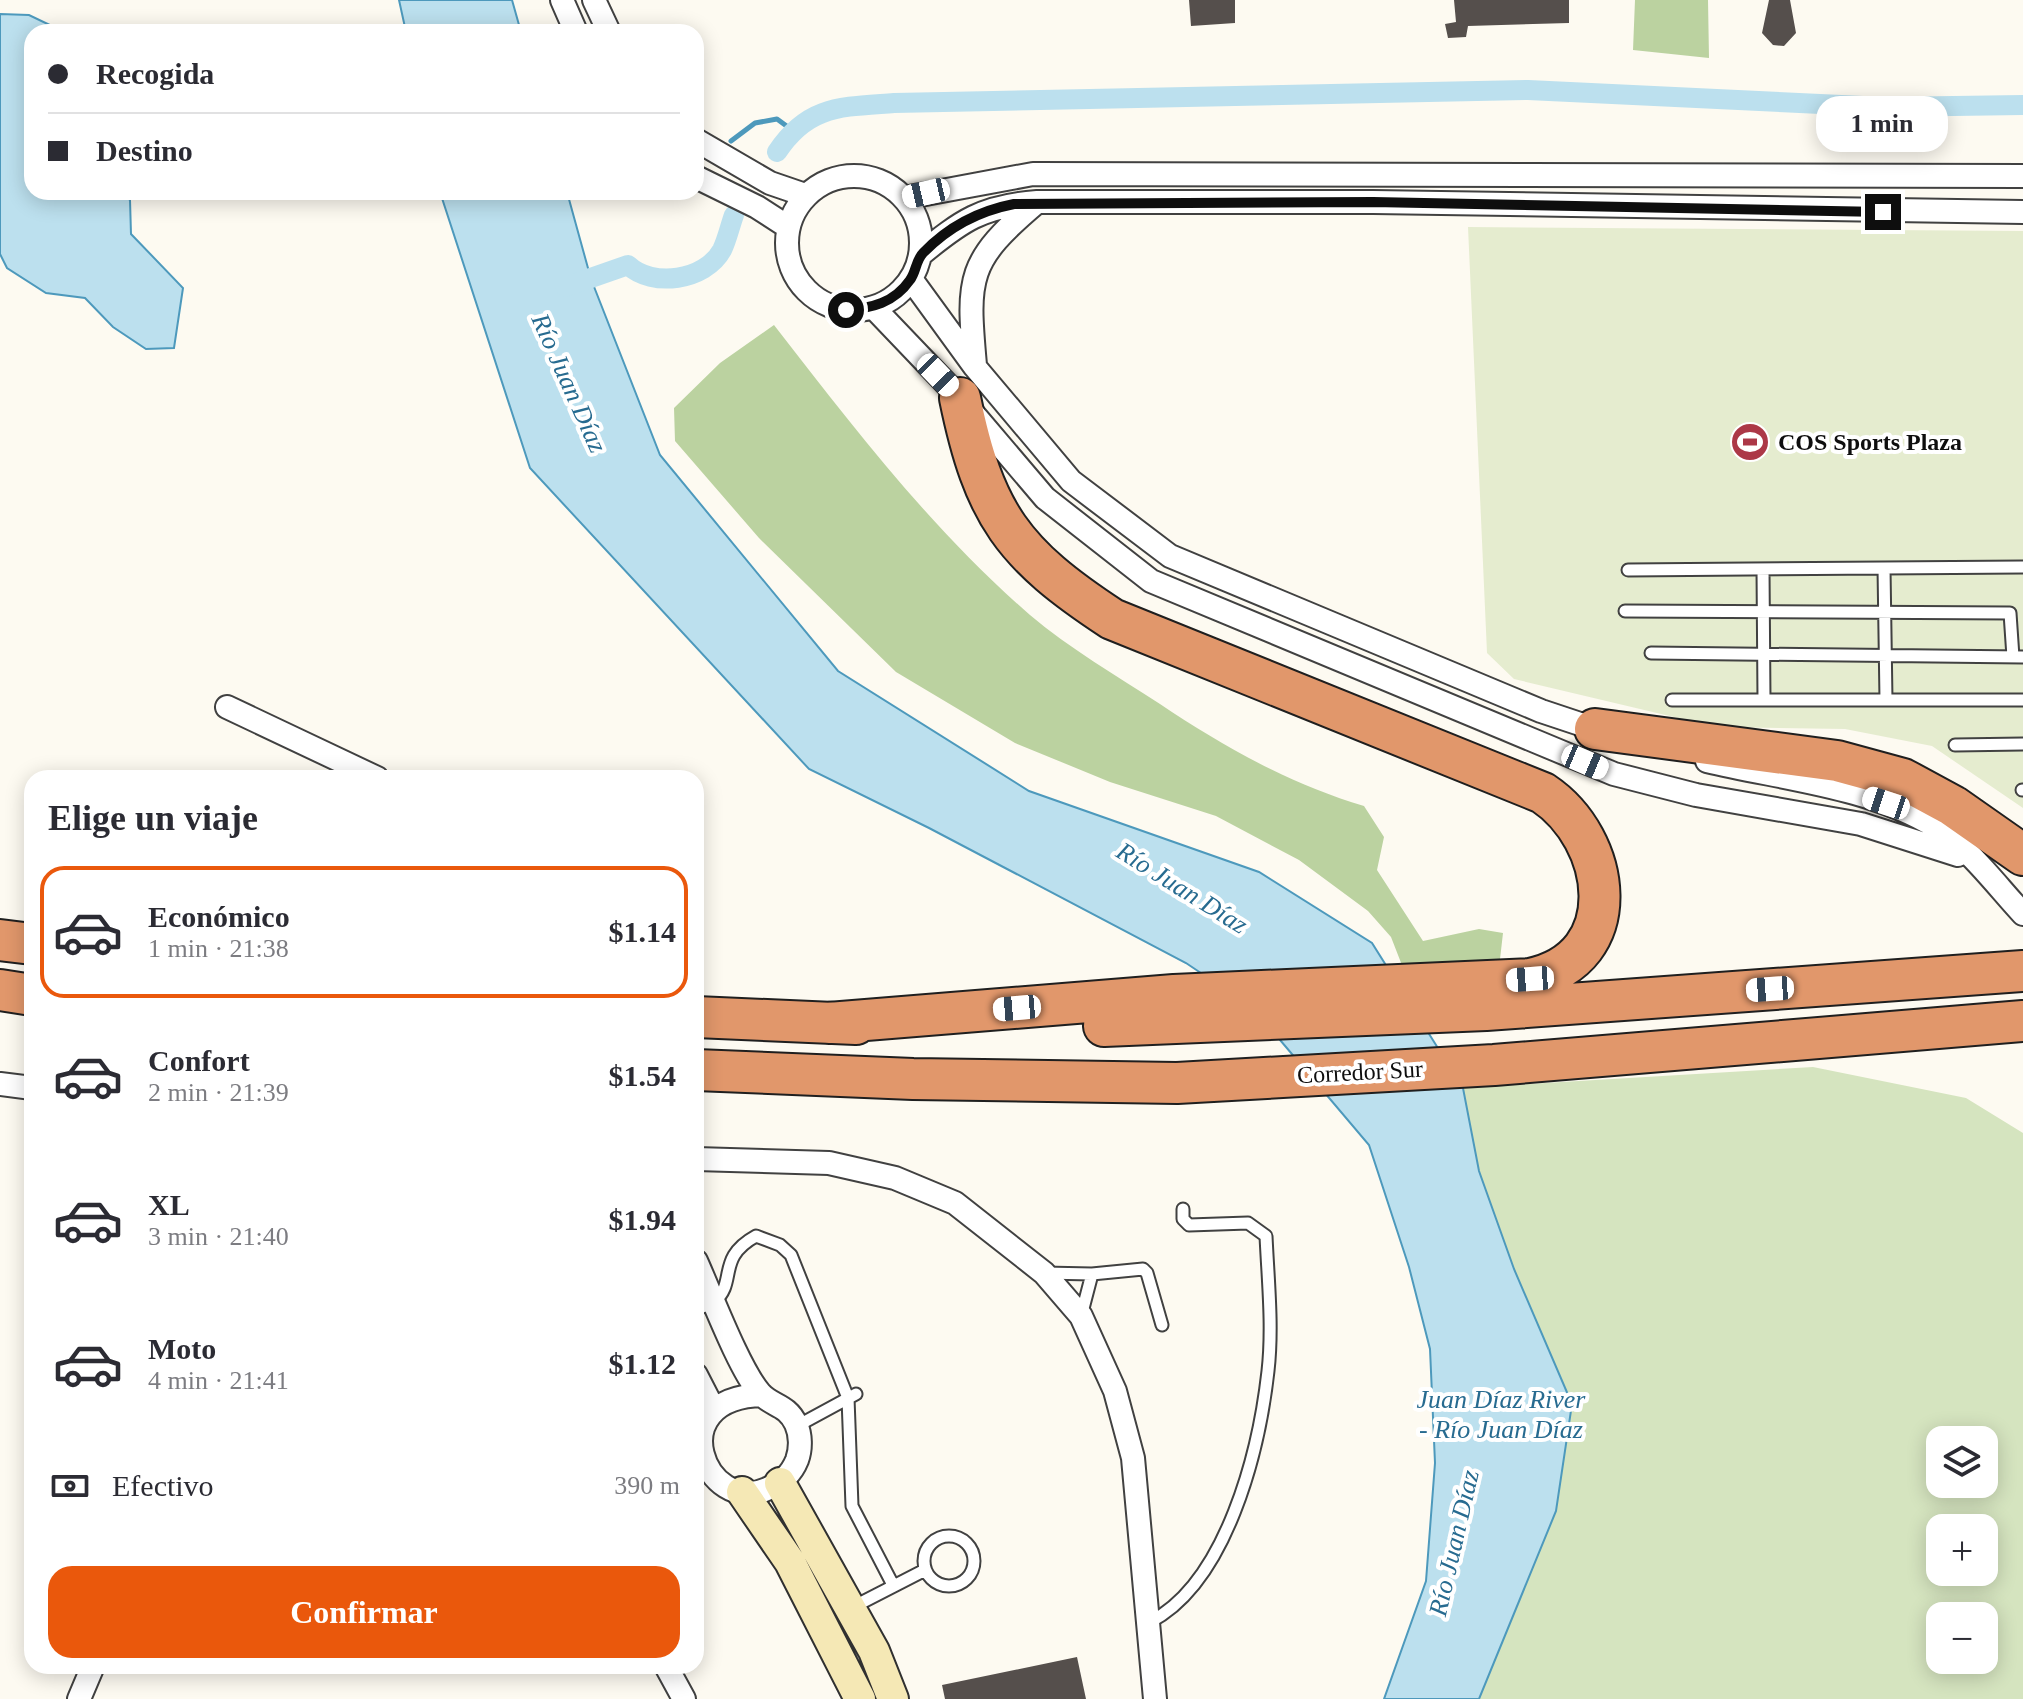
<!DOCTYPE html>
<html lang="es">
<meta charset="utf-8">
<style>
body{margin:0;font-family:"Times New Roman",serif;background:#f7f7f7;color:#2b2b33;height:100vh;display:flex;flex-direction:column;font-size:30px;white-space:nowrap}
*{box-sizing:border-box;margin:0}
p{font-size:26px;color:#7c7c81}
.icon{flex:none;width:44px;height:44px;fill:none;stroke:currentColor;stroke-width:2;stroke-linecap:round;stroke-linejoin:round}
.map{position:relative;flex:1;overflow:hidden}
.details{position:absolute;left:24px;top:770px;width:680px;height:904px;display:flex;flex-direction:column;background:#fff;border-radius:24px;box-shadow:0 4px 20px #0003}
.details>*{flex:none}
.guide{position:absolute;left:24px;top:24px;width:680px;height:176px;border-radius:24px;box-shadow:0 4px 20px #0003;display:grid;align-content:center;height:176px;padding:0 24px;background:#fff}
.controls{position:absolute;left:1926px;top:1426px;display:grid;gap:16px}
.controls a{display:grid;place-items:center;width:72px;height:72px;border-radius:16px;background:#fff;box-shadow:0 4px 20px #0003;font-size:40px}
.end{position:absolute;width:36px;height:36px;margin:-18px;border:10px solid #0e0e0e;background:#fff;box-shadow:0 0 0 4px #fff}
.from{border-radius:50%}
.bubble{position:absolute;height:56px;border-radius:24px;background:#fff;box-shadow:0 4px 20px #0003;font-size:26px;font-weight:700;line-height:56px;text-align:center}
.car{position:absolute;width:24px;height:48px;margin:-24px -12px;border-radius:10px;box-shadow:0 0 6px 2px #0007;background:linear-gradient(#fff 24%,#345 0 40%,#fff 0 76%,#345 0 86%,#fff 0)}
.guide b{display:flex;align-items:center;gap:28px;height:76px;font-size:30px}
.guide b+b{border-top:2px solid #e1e1e2}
.guide i{width:20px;height:20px;background:#2b2b33}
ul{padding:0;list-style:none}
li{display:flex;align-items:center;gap:24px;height:132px;margin:0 16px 12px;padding:0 8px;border:4px solid transparent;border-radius:24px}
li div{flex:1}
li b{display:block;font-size:30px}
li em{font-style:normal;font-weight:700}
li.selected{border-color:#ea580c}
li>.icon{width:72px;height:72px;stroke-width:1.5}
h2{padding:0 24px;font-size:36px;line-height:96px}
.pay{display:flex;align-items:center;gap:20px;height:88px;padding:0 24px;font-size:30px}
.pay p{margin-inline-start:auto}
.cta{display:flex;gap:16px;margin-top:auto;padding:16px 24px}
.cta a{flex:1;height:92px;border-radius:24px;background:#ea580c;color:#fff;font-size:32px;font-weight:700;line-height:92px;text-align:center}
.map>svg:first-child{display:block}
.green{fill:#d5e4bf;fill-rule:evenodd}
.forest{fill:#bbd2a0}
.pitch{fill:#e5eccf}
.water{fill:#bce0ee;stroke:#4d99bc;stroke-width:2}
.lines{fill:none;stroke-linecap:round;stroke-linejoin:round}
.stream{stroke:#4d99bc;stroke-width:5}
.canal{stroke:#bce0ee;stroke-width:20}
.building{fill:#554f4c}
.lane-casing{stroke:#414141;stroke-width:15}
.street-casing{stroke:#414141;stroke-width:26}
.secondary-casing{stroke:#303030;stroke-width:34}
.highway-casing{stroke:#1f1f1f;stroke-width:44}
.lane{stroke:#fff;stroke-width:11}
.street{stroke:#fff;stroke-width:22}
.secondary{stroke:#f5e8b5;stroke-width:30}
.highway{stroke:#e1976b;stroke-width:40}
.route{stroke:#0e0e0e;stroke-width:10}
.labels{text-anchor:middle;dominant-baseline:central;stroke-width:8;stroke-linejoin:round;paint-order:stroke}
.poi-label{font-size:24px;font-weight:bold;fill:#0e0e0e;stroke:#fff;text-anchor:start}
.street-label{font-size:24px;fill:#0e0e0e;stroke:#fff}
.water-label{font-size:26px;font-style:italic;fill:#276b90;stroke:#fff}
</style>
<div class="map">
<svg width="2023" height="1699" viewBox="0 0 2023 1699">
<rect width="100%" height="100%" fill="#fdfaf1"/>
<!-- green -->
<path class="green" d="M 1813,1067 L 1966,1098 L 2023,1133 L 2023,1699 L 1479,1699 L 1514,1269 L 1479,1171 L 1463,1088 ZM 1940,1440 L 1984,1440 L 1984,1484 L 1940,1484 ZM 1940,1528 L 1984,1528 L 1984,1572 L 1940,1572 ZM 1940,1616 L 1984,1616 L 1984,1660 L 1940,1660 Z"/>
<!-- forest -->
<path class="forest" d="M 1635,0 L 1708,0 L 1709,58 L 1633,50 Z
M 774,325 C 853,427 932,530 1030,615 C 1069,648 1117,676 1160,704 C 1224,747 1290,784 1364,806 L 1384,837 L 1377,870 L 1423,941 L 1479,929 L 1503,933 L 1499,968 L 1405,973 L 1391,937 L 1368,911 L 1299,860 L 1216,816 L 1110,782 L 1015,743 L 896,672 L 759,538 L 675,441 L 674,408 L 720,363 Z"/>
<!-- pitch -->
<path class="pitch" d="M 1468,227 L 2023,231 L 2023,808 L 1932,746 L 1845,729 L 1716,727 L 1514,679 L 1487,653 Z"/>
<!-- water -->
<path class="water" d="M 399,0 L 512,0 L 521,32 L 406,32 Z
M 0,14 L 29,15 L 56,28 L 56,32 L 32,32 L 32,192 L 118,192 L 130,200 L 131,234 L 183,288 L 174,348 L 146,349 L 113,327 L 85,298 L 46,293 L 7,268 L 0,254 Z
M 440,192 L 567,192 L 591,279 L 660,455 L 838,671 L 1029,791 L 1259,872 L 1372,943 L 1463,1088 L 1479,1171 L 1514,1269 L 1572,1404 L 1556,1511 L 1479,1699 L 1384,1699 L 1426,1581 L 1435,1463 L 1430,1349 L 1409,1267 L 1369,1145 L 1253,1008 L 1186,963 L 929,828 L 809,769 L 530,468 Z"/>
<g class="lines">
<!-- stream -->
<path class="stream" d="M 731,141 L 755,123 L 777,119 L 792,130"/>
<!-- canal -->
<path class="canal" d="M 777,152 C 808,105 841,107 894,103 L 1528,90 L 1884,107 L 2023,105
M 565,287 L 628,265 C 652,288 705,281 722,250 C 727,240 730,226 734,215"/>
</g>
<!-- building -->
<path class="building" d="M 1189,0 L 1235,0 L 1235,23 L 1191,26 Z
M 1454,0 L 1569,0 L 1569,23 L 1468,26 L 1466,37 L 1448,38 L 1445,24 L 1456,22 Z
M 1769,0 L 1790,0 L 1796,33 L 1784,46 L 1773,45 L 1762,33 Z
M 1077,1657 L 1086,1699 L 945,1699 L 942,1685 Z"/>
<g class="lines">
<defs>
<path id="lane" d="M 1884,568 L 1886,700
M 1763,569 L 1764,700
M 1628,570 L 2023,567
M 1625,611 L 2010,613 L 2013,657
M 1651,653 L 2023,657
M 1672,700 L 2023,700
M 1955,745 L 2023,744
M 2022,790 L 2023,790
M 1044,1273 L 1092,1274 L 1143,1269 L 1147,1273 L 1162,1325
M 696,1309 C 701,1307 711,1305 715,1301 C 737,1282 716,1258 756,1236 L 780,1245 L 791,1255 L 848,1398 L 852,1506 L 893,1585
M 1081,1316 L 1092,1274
M 797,1426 L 856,1394
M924 1561a25 25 0 1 1 50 0a25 25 0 1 1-50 0Z
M 851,1608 L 925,1570
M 1150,1622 C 1227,1582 1259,1451 1268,1371 C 1273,1327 1268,1280 1266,1236 L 1248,1223 L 1189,1225 L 1183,1219 L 1183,1209"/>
<path id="street" d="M 562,0 L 576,32
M 594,0 L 609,32
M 696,140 L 770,183 L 805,195
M787 243a67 67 0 1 1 134 0a67 67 0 1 1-134 0Z
M 696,177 L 757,207 L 788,227
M 904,198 L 1033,174 L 2023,176
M 920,255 C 961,221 982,206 1037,202 L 1373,202 L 2023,212
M 911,279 L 975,367 L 1071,481 L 1170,556 L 1541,711 L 1604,732
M 874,308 L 960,398 L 1045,498 L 1151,581 L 1614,774 L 1696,795 L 1861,824 L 1958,855
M 975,365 C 967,277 967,261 1037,202
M 227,707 L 377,778
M 1707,761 C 1782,779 1869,786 1936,827 C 1970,849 1996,885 2023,914
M 0,1084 L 32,1088
M 696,1159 L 829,1163 L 895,1178 L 955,1203 L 1044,1273 L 1081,1316 L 1115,1391 L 1133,1458 L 1155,1699
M 696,1261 C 711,1294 739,1369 760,1393 C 771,1406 787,1404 796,1424 C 801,1435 801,1449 797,1460 C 791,1475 781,1483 767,1489 C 706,1517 658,1398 762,1395
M 696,1375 L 714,1410
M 666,1666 L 684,1699
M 79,1699 L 93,1666"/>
<path id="secondary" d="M 780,1483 L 874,1651 L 893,1699
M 742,1492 L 790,1562 L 860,1699"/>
<path id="highway" d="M 1595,729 L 1837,761 L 1903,779 L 1953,806 L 2023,855
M 0,940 L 32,944
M 0,990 L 32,995
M 696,1017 L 856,1024
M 829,1023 L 1174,995 L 1530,979 C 1629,958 1612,839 1543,793 L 1112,619 C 1013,554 984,515 960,398
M 1104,1026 L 1486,1010 L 2023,971
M 696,1070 L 913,1079 L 1177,1083 L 1494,1065 L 2023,1021"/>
</defs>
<!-- lane casing -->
<use href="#lane" class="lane-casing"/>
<!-- street casing -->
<use href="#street" class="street-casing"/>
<!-- secondary casing -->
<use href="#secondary" class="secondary-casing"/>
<!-- highway casing -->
<use href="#highway" class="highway-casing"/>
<!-- lane -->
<use href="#lane" class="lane"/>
<!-- street -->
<use href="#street" class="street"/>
<!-- secondary -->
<use href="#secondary" class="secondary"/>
<!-- highway -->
<use href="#highway" class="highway"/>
</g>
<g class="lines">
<!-- route -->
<path class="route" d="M 846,310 C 872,308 894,303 910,280 C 916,272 916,260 923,253 C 949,226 978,211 1014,204 L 1373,202 L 1883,212"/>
</g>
<!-- icons -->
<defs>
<symbol id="stadium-disc" viewBox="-11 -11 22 22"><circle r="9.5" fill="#ac3847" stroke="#fff"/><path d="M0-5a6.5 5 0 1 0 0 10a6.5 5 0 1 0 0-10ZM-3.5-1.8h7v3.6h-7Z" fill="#fff"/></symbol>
</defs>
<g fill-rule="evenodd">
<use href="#stadium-disc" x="1728" y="420" width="44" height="44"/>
</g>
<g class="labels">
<!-- poi labels -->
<g class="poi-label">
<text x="1778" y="442">COS Sports Plaza</text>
</g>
<!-- street labels -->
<g class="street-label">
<text transform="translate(1360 1072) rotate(-3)">Corredor Sur</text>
</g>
<!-- water labels -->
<g class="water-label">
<text transform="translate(569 383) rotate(66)">Río Juan Díaz</text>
<text transform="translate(1182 888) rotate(32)">Río Juan Díaz</text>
<text x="1501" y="1399">Juan Díaz River<tspan x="1501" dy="30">- Río Juan Díaz</tspan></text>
<text transform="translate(1454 1543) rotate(-77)">Río Juan Díaz</text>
</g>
</g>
</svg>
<div class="controls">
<a><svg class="icon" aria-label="layers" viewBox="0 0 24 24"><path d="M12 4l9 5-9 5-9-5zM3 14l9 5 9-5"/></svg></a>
<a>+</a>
<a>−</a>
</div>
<i class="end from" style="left:846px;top:310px"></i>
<i class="end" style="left:1883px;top:212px"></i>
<div class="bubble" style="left:1816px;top:96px;width:132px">1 min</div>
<i class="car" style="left:926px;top:193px;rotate:257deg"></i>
<i class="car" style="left:938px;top:375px;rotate:136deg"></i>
<i class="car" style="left:1585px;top:762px;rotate:113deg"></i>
<i class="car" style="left:1886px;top:803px;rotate:288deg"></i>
<i class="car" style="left:1530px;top:979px;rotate:266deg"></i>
<i class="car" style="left:1770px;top:989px;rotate:266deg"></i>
<i class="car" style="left:1017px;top:1008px;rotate:265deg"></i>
<div class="guide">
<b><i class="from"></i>Recogida</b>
<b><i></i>Destino</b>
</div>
<section class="details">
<h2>Elige un viaje</h2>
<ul>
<li class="selected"><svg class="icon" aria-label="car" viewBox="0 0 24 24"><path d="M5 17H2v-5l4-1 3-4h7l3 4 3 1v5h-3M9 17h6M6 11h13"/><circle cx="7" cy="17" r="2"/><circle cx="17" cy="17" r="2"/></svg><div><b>Económico</b><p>1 min · 21:38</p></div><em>$1.14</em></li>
<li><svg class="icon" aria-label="car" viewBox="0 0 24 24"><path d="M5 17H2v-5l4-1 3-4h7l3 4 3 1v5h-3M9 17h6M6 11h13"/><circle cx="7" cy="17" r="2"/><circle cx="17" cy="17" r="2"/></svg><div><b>Confort</b><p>2 min · 21:39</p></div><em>$1.54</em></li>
<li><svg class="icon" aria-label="car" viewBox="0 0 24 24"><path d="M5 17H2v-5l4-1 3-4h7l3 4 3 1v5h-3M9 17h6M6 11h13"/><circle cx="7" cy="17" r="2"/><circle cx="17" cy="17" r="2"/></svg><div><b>XL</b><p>3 min · 21:40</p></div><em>$1.94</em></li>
<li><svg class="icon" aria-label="car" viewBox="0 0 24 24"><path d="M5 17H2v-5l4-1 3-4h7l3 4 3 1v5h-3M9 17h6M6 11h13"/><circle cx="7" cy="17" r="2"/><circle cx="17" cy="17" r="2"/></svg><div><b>Moto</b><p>4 min · 21:41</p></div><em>$1.12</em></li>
</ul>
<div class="pay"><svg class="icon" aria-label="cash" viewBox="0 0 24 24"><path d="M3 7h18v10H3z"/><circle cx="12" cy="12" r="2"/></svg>Efectivo<p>390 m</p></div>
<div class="cta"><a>Confirmar</a></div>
</section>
</div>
